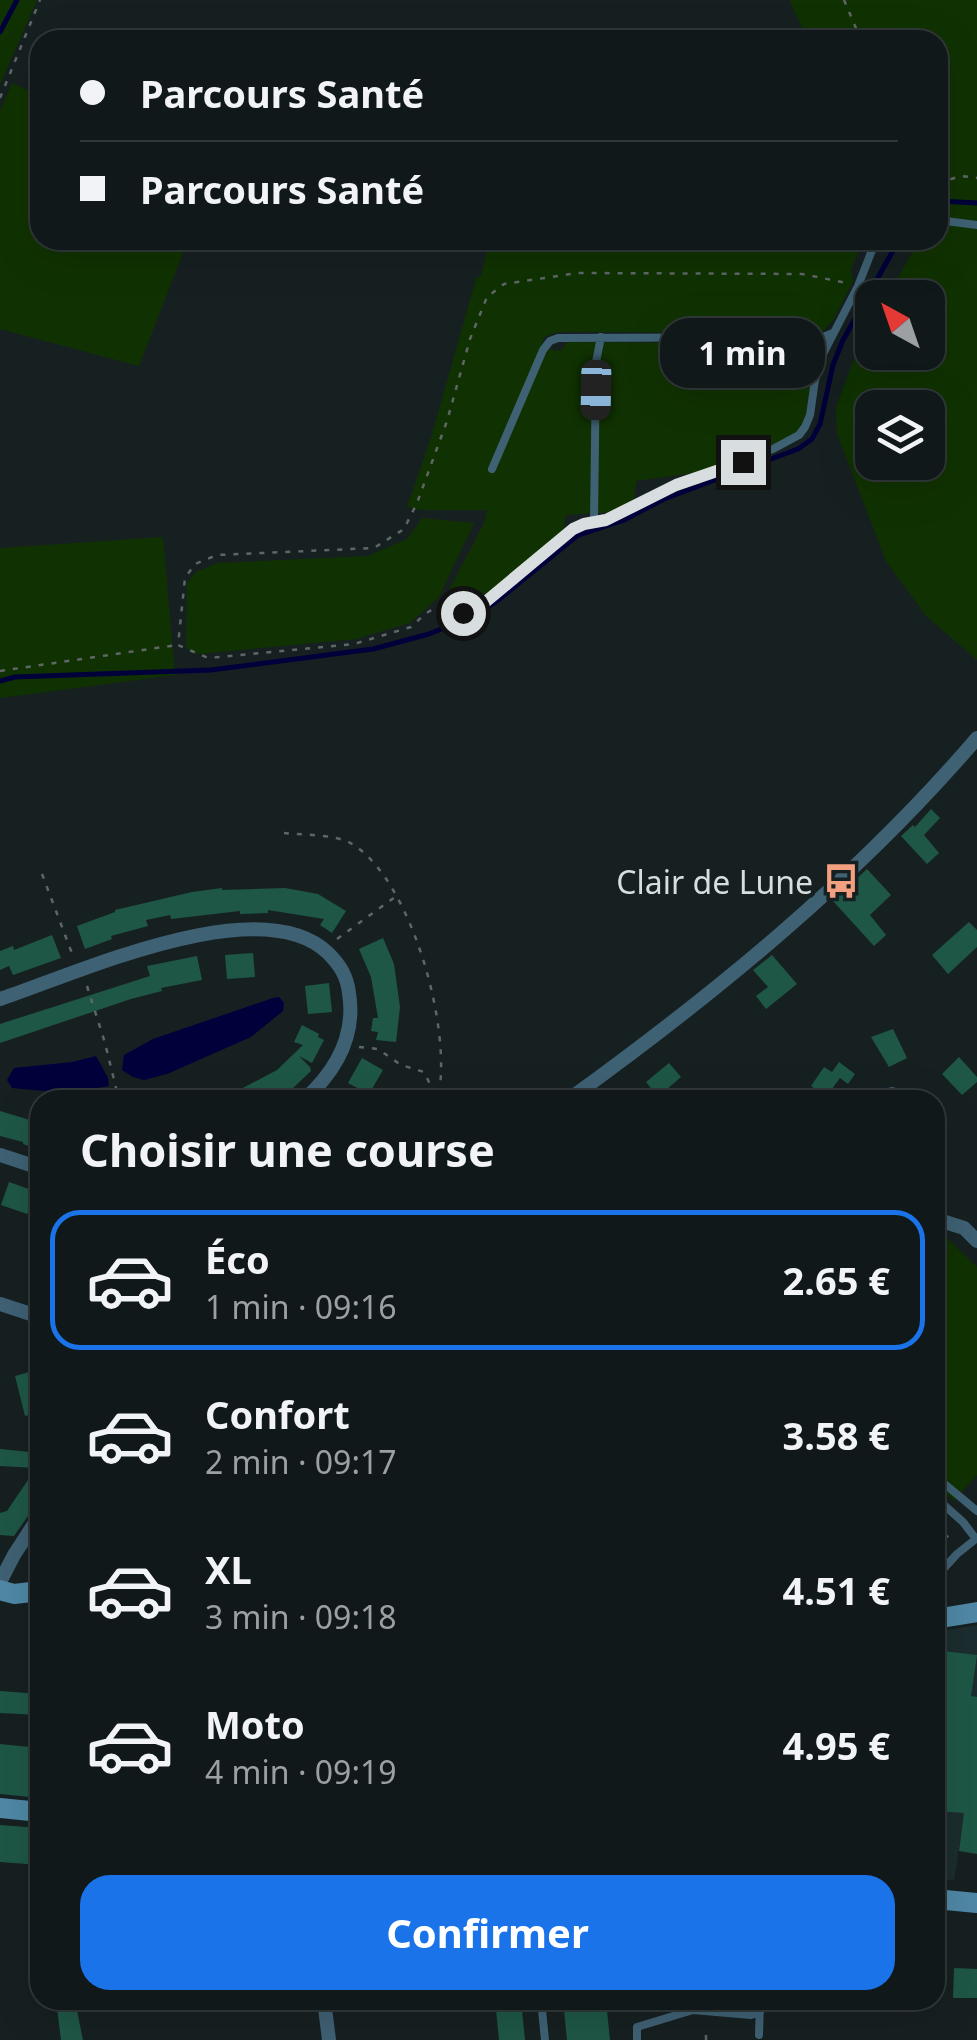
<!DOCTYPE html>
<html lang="fr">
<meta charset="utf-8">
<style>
body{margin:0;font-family:"Noto Sans",sans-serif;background:#1a2122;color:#f1f3f6;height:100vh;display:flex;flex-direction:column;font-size:38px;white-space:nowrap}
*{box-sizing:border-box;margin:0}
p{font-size:32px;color:#9ca0a2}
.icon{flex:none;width:55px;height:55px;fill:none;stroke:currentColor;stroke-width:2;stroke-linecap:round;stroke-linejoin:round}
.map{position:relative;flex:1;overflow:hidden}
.drawer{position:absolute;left:30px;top:1090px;width:915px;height:920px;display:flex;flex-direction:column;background:#111819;border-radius:30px;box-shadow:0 10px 40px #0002,0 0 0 2px #303738}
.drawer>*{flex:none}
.top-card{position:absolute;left:30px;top:30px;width:918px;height:220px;border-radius:30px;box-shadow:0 10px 40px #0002,0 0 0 2px #303738;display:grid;align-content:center;height:220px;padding:0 50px;background:#111819}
.needle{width:65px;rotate:320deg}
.fabs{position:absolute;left:855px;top:280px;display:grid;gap:20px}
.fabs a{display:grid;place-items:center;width:90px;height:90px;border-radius:20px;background:#111819;box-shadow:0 10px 40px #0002,0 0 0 2px #303738;font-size:50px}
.end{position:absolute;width:45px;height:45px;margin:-22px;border:12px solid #d8dedf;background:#111;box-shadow:0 0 0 5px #111}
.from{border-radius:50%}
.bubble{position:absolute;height:70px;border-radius:30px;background:#111819;box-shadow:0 10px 40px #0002,0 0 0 2px #303738;font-size:32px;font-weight:700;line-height:70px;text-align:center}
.car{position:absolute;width:30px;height:60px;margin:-30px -15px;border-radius:12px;box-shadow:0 0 8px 2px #0007;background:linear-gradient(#222 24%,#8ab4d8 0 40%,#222 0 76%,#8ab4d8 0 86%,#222 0)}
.top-card b{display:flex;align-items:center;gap:35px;height:95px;font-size:38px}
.top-card b+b{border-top:2px solid #303738}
.top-card i{width:25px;height:25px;background:#f1f3f6}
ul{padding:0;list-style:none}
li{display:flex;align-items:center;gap:30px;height:140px;margin:0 20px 15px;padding:0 30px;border:5px solid transparent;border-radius:30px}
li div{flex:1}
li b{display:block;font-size:38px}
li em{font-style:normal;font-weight:700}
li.selected{border-color:#1a73e8}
li>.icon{width:90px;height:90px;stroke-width:1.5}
h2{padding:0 50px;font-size:45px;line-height:120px}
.action{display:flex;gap:20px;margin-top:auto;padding:20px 50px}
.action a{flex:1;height:115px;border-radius:30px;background:#1a73e8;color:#fff;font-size:40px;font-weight:700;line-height:115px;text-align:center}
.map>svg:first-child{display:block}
.built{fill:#1c2d2f}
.green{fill:#103202;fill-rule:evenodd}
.water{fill:#01003b}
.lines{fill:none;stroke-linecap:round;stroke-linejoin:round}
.stream{stroke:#01003b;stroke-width:5}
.building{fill:#1e5746}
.path{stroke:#5e6667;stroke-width:2.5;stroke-dasharray:5 8;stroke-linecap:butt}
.lane{stroke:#3f6174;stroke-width:8}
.street{stroke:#3f6174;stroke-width:14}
.secondary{stroke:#4f88a6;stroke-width:20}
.route{stroke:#d8dedf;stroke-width:12}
.labels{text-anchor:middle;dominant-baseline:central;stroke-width:9;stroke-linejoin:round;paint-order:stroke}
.poi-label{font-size:32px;fill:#d8dedf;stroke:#172021;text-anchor:end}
</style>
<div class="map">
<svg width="977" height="2040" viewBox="0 0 977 2040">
<rect width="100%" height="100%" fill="#172021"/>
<!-- built -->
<path class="built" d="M 977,1625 L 977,1736 L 954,1880 L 935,1879 L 935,1632 Z"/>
<!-- green -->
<path class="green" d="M 0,0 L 37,0 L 0,85 Z
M 789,0 L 977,0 L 977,660 L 926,616 L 886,561 L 837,434 L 836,407 L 859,346 L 872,323 L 872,352 L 928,352 L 928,298 L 887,297 L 917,244 L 917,240 L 938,240 L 938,40 L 808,40 ZM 872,408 L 928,408 L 928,462 L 872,462 Z
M 12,83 L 40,96 L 40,240 L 188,240 L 139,366 L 0,329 L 0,111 Z
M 490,240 L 863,240 L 851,270 L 853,281 L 834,319 L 824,330 L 817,333 L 558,332 L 544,337 L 541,348 L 561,351 L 567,342 L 822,344 L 808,397 L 806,416 L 798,431 L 788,439 L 701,472 L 636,481 L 634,500 L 612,512 L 566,515 L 563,533 L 471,606 L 447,594 L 484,523 L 487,510 L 423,510 L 407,507 L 431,438 L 476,279 L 481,275 Z
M 422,518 L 474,523 L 439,597 L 410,623 L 356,639 L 200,654 L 192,653 L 186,647 L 187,583 L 196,572 L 217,563 L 368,556 L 407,539 Z
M 163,537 L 175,675 L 0,698 L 0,548 Z
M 935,1226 L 977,1267 L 977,1475 L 954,1501 L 935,1484 Z"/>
<!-- water -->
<path class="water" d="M 279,997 L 284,1003 L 283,1011 L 251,1037 L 167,1074 L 144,1080 L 133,1077 L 122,1070 L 124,1055 L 153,1039 L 273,998 Z
M 96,1056 L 108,1078 L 109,1086 L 68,1093 L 12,1088 L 7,1080 L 14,1068 L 72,1062 Z"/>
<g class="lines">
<!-- stream -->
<path class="stream" d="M 0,32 L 17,0
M 938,201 L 977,203
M 0,681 L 15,677 L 211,670 L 373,649 L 429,634 L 474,616 L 497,601 L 578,535 L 624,520 L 664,499 L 798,449 L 812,439 L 820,424 L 833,365 L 843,340 L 899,240"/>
</g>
<!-- building -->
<path class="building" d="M 931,809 L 940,818 L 924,835 L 939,853 L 927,864 L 901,836 L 913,825 L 915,827 Z
M 867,869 L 891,895 L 870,915 L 886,935 L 874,946 L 833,901 Z
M 222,888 L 222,890 L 285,888 L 318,894 L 346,911 L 332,933 L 320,925 L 324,919 L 268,910 L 268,913 L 240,914 L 240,911 L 171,919 L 170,915 L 146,920 L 148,926 L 111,936 L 112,939 L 85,949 L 77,926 L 115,912 L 115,910 L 192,892 Z
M 969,922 L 977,930 L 977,947 L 948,974 L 932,955 Z
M 52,935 L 61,958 L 13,975 L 9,966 L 0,970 L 0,951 L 13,946 L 14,950 Z
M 383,938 L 394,964 L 400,1007 L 396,1042 L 376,1040 L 378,1032 L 371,1031 L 373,1018 L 378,1018 L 371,977 L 359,949 Z
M 253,953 L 255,977 L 227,979 L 225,955 Z
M 772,955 L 797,984 L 766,1009 L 756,996 L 768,987 L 753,970 Z
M 197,956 L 202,980 L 161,988 L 162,991 L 131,999 L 0,1043 L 0,1024 L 150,976 L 147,966 Z
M 329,983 L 332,1012 L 308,1014 L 305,986 Z
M 302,1025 L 319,1034 L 318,1037 L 324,1040 L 312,1063 L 299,1056 L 310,1067 L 311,1071 L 292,1089 L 272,1100 L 219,1100 L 242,1090 L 241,1089 L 277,1070 L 303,1045 L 294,1042 Z
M 893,1029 L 907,1058 L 889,1067 L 871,1037 Z
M 959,1057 L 977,1077 L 977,1082 L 962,1095 L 942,1074 Z
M 362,1058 L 383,1070 L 369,1094 L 348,1083 Z
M 839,1062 L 855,1074 L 848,1084 L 840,1078 L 826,1097 L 811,1086 L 824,1067 L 832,1072 Z
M 669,1063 L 681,1077 L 658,1097 L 646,1082 Z
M 0,1111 L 40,1123 L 40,1150 L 23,1144 L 23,1142 L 0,1136 Z
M 9,1182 L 40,1193 L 40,1213 L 29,1210 L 27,1214 L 1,1205 Z
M 40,1369 L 40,1412 L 25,1416 L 15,1376 Z
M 0,1449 L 30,1452 L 40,1458 L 40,1499 L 14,1536 L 0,1535 L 0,1513 L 7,1511 L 36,1468 L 0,1466 Z
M 935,1650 L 977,1655 L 971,1696 L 977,1697 L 977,1854 L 959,1851 L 964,1813 L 935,1811 Z
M 0,1691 L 40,1694 L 40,1715 L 0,1713 Z
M 0,1744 L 40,1748 L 40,1798 L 0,1794 Z
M 0,1825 L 40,1828 L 40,1865 L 0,1862 Z
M 954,1968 L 977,1969 L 977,1998 L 953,1998 Z
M 495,2000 L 521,2000 L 525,2040 L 499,2040 Z
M 563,2000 L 606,2000 L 610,2040 L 567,2040 Z
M 76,2006 L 83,2040 L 61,2040 L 57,2008 Z"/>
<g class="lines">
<!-- path -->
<path class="path" d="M 844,0 L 861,40
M 0,98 L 40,0
M 938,183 L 961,176 L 977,178
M 443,609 L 436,607 L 425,614 L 411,627 L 354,644 L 208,658 L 178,645 L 185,578 L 195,564 L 217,555 L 374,548 L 404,529 L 417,503 L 447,421 L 470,339 L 487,297 L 504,284 L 578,273 L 802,274 L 847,283
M 0,671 L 177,645
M 284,833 C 302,835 336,834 352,844 C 412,880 453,1032 438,1097
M 42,874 L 73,956
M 337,939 L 395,897
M 87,986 L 105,1043 L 119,1100
M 359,1047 L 378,1049 L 401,1065 L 424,1072 L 438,1100
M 935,1548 L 953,1531
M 706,2040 L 706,2034"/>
<!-- lane -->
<path class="lane" d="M 938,220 L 977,225
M 492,469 L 543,350 L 550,341 L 558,338 L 823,337 L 833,333
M 594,522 L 596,362 L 601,337
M 452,611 L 463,613 L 477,609 L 573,529 L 584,523 L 616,516 L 676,485 L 773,449 L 799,435 L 805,427 L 810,415 L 815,380 L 824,352 L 858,286 L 876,240
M 935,1476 L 977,1511
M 935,1497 L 963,1522 L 976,1539
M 935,1578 L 957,1554 L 977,1538
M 935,1822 L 935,1835
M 541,2000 L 545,2040
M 836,2000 L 862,2000
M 759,2035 L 760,2000
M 637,2040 L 637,2027 L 693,2010 L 751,2015 L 760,2012"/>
<!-- street -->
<path class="street" d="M 0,999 C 76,974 260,888 328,953 C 340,965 347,976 349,993 C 356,1036 335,1072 304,1100
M 568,1100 C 716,993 858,877 977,738
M 886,1100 L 892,1094
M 0,1155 L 40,1168
M 935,1215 L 942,1221 L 964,1228 L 977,1241
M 0,1304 L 40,1317
M 0,1582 L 14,1555 L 40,1515
M 324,2000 L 329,2040"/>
<!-- secondary -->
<path class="secondary" d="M 0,1590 L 14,1594 L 40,1591
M 935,1619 L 977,1612
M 0,1808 L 40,1812
M 935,1899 L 977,1903"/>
</g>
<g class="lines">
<!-- route -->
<path class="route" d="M 463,613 L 477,609 L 573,529 L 584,524 L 606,520 L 676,485 L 743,462"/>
</g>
<!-- icons -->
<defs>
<symbol id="bus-bare" viewBox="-9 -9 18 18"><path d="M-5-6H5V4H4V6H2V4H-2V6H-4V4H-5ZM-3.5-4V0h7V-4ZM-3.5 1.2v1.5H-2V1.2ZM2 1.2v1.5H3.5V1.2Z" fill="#f2a07f" stroke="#172021" stroke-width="2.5" paint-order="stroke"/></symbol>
</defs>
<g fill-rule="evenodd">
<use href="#bus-bare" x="816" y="856" width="50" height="50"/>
</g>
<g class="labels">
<!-- poi labels -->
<g class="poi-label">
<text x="813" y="881">Clair de Lune</text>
</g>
</g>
</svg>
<div class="fabs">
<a><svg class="needle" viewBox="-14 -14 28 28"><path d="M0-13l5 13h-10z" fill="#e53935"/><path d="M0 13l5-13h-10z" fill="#9ca0a2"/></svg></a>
<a><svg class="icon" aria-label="layers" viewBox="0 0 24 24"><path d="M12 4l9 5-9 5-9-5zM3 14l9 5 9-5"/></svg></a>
</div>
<i class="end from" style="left:463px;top:613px"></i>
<i class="end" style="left:743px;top:462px"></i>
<div class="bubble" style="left:660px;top:318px;width:165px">1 min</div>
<i class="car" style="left:596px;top:390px;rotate:181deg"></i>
<div class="top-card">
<b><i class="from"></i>Parcours Santé</b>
<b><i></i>Parcours Santé</b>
</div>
<section class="drawer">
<h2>Choisir une course</h2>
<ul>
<li class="selected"><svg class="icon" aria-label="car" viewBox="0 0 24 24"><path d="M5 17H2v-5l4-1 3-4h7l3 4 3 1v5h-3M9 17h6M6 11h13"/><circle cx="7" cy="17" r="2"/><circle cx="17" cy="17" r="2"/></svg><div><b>Éco</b><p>1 min · 09:16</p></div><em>2.65 €</em></li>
<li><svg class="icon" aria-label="car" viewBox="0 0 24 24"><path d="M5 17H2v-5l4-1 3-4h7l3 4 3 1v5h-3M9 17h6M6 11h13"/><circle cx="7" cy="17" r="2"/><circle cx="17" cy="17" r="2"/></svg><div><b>Confort</b><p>2 min · 09:17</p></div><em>3.58 €</em></li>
<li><svg class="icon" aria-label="car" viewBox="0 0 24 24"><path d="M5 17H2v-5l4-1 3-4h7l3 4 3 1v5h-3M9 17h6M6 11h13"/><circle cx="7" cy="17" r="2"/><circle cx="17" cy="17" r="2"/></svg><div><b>XL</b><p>3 min · 09:18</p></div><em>4.51 €</em></li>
<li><svg class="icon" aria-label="car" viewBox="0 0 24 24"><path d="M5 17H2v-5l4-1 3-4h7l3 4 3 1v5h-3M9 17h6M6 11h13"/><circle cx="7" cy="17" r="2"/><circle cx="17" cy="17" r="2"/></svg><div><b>Moto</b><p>4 min · 09:19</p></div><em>4.95 €</em></li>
</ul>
<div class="action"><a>Confirmer</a></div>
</section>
</div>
